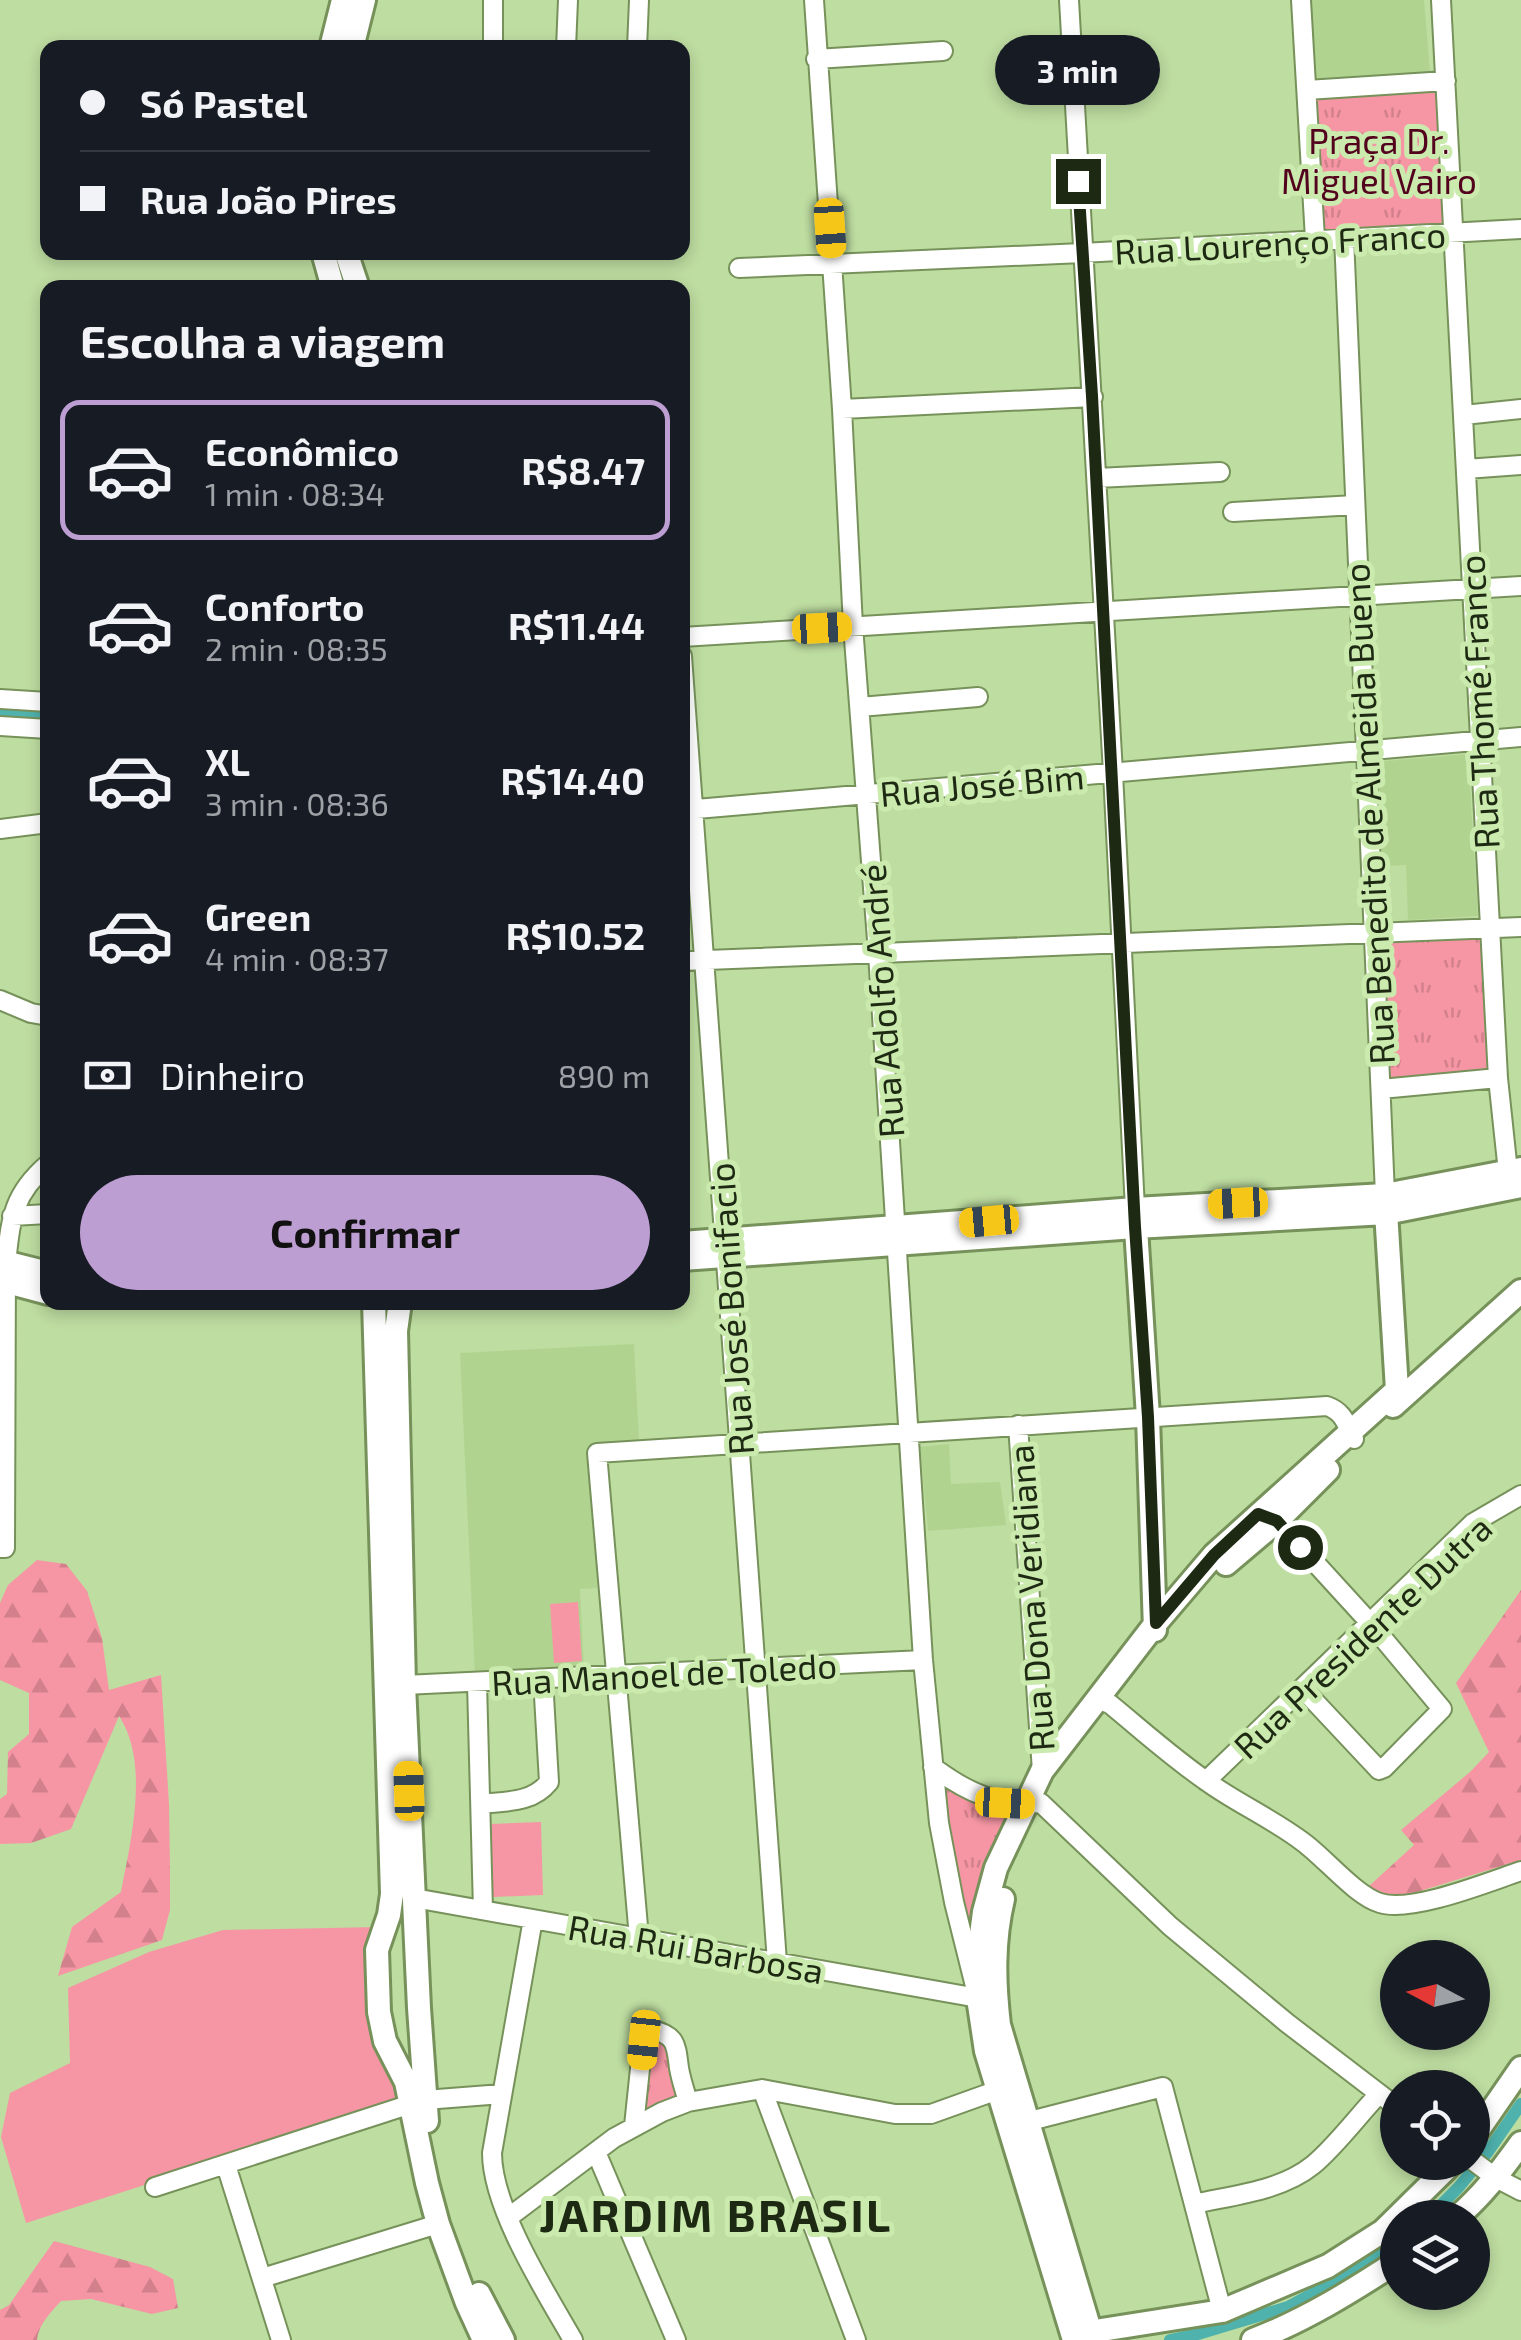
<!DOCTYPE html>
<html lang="pt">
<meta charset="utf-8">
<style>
body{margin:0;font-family:"Exo 2",sans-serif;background:#242831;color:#f1f3f6;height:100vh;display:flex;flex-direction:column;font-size:38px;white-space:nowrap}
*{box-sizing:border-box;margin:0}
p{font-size:32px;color:#9ea1a6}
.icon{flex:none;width:55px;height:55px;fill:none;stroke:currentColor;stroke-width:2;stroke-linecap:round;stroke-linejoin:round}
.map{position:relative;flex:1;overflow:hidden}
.drawer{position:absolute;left:40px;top:280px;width:650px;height:1030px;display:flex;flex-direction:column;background:#171b24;border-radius:20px;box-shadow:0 5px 15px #0003}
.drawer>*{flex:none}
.top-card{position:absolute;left:40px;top:40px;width:650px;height:220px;border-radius:20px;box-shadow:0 5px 15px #0003;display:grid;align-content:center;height:220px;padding:0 40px;background:#171b24}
.needle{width:65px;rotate:277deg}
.fabs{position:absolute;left:1380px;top:1940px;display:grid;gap:20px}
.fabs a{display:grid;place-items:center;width:110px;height:110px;border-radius:50%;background:#171b24;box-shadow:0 5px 15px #0003;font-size:50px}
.end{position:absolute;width:45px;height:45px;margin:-22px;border:12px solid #1d2912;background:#fff;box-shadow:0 0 0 5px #fff}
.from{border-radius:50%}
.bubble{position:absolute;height:70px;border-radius:35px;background:#171b24;box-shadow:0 5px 15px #0003;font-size:32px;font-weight:700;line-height:70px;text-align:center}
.car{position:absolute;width:30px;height:60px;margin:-30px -15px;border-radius:12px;box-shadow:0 0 8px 2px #0007;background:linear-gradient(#f5c518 24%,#345 0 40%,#f5c518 0 76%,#345 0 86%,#f5c518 0)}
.top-card b{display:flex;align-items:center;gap:35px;height:95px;font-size:38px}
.top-card b+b{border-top:2px solid #363941}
.top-card i{width:25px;height:25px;background:#f1f3f6}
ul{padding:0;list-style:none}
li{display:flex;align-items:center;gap:30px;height:140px;margin:0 20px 15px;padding:0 20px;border:5px solid transparent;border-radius:20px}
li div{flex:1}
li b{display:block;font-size:38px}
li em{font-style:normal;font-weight:700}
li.current{border-color:#bd9ed3}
li>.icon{width:90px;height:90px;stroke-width:1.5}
h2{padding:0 40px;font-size:45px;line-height:120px}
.pay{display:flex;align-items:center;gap:25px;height:110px;padding:0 40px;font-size:38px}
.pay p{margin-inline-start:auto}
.action{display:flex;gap:20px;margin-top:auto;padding:20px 40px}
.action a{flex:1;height:115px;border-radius:60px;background:#bd9ed3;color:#111;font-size:40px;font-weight:700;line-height:115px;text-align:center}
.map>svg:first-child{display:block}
.built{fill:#b1d390}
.forest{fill:url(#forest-firs)}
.park{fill:url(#park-tufts)}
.pitch{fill:#f696a4}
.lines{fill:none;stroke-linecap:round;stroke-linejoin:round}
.canal{stroke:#4fb2ad;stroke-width:12}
.minor-casing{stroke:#76925a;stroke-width:22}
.major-casing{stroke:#76925a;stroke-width:28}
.minor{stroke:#fff;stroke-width:18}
.major{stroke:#fff;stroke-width:22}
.route{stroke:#1d2912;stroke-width:12}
.labels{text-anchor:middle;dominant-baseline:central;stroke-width:10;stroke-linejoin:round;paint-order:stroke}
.park-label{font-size:35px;fill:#52021c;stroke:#cbeaae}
.street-label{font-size:35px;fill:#1d2912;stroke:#cbeaae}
.district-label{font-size:45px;font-weight:bold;letter-spacing:2.5px;fill:#1d2912;stroke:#cbeaae}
</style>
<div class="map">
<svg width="1521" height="2340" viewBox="0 0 1521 2340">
<defs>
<pattern id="forest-firs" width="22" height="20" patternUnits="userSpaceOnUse" patternTransform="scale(2.5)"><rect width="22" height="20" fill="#f696a4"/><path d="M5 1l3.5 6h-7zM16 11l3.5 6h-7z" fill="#d2818c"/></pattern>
<pattern id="park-tufts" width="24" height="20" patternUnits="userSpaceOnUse" patternTransform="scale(2.5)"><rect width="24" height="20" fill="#f696a4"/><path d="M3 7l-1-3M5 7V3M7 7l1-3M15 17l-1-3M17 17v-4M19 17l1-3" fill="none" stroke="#d2818c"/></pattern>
</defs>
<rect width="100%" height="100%" fill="#bedda1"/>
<!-- built -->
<path class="built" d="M 1311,0 L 1424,0 L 1430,72 L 1316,81 Z
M 1468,754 L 1478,916 L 1408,920 L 1406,865 L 1381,866 L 1374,762 Z
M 634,1344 L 639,1441 L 590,1444 L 597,1588 L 580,1589 L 584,1671 L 475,1676 L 460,1353 Z
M 949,1444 L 951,1484 L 1000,1482 L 1006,1525 L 928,1531 L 920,1447 Z"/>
<!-- forest -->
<path class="forest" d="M 37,1560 L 66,1564 L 87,1591 L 102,1638 L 109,1690 L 161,1675 L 169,1804 L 170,1868 L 170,1910 L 162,1940 L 58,1976 L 72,1927 L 121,1892 C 131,1839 150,1763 119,1716 L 71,1829 L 31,1843 L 0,1844 L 0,1799 L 7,1794 L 8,1752 L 29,1734 L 29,1693 L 0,1680 L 0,1603 L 8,1585 Z
M 1521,1590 L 1521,1860 L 1404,1896 L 1392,1896 L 1368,1887 L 1414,1845 L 1401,1830 L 1470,1772 L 1489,1752 L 1456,1683 Z
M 54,2241 L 150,2267 L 173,2279 L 178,2308 L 152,2314 L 91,2299 L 61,2301 C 51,2312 38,2325 37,2340 L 0,2340 L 0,2310 L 9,2305 Z"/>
<!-- park -->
<path class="park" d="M 1438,85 L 1448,226 L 1318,236 L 1310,93 Z
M 1481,937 L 1490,1071 L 1389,1080 L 1382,942 Z
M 935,1771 L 1021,1806 L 976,1984 Z
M 652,2036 L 669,2039 L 685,2101 L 636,2122 Z"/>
<!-- pitch -->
<path class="pitch" d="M 578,1602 L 582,1661 L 554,1663 L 550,1604 Z
M 541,1822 L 543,1895 L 493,1897 L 491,1824 Z
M 379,1927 L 370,1950 L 406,2101 L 26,2223 L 1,2137 L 10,2093 L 70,2063 L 68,1988 L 149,1952 L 223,1930 Z"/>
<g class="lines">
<!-- canal -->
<path class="canal" d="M 0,714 L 48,717
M 1428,2218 L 1458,2188 L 1487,2153 L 1521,2104
M 1170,2340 L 1198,2334 L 1288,2307 L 1356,2270 L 1398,2242"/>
<defs>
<path id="minor" d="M 1069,0 L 1113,773 L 1135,1209
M 1301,0 L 1315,239
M 1441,0 L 1498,1078 L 1508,1172
M 493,48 L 493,0
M 566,48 L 568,0
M 637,48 L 639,0
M 816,59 L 943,51
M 1307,90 L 1446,81
M 1344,237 L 1385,1195
M 739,268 L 1082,253 L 1521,229
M 842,409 L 1093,397
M 1464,415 L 1521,409
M 1466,469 L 1521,465
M 1097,478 L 1220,472
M 1233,512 L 1355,505
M 682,637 L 1521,586
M 682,656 L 777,1962
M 0,699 L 48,702
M 860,707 L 978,697
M 0,726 L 48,729
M 685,810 L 1521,737
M 0,829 L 48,823
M 682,961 L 1521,927
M 0,1000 L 31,1013 L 48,1016
M 1381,1089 L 1498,1078
M 12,1216 L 48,1214
M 1018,1425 L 1042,1771
M 1268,1518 L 1277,1521 L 1371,1624 L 1442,1709 L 1384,1768 L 1379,1770 L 1303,1689
M 0,1548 L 5,1548 L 6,1263 C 11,1219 12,1195 48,1164
M 477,1683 L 483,1910
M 404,1685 L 923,1660
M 1096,1699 L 1110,1704 C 1143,1731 1176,1761 1212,1785 C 1241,1805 1274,1820 1303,1842 C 1325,1858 1356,1896 1380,1903 C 1412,1913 1488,1882 1521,1871
M 933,1767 C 969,1794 996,1805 1041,1803 L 1170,1926 L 1287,2023 L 1398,2108
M 1206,1781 L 1473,1523 L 1521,1495
M 481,1804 C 507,1801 532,1803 549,1782 L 543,1679
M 414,1898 L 978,1998 L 954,1902 L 939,1823 L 923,1660 L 878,953 L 853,626 L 842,409 L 814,0
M 533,1919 L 492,2153 C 492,2208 545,2291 573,2340
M 639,1938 L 597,1453 L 1327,1406 C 1344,1412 1346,1424 1354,1439
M 762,2089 L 856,2340
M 425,2100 L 502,2094
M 1026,2122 L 1163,2087 L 1222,2311
M 634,2126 L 643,2040 L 652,2030 C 677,2035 676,2046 679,2068 C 681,2080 685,2091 688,2102
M 596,2152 L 676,2340
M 1472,2160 L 1496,2178 L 1521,2191
M 226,2165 L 281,2340
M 155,2187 L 411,2104
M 1194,2204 C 1234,2195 1281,2191 1313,2165 C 1335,2147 1358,2116 1378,2095
M 509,2217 L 614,2138 L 662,2112 L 688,2102 L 762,2089 L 895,2114 L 931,2114 L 998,2090
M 262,2278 L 438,2224"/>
<path id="major" d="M 331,48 L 343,0
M 352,48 L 364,0
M 323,252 L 333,288
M 346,252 L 358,288
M 1135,1212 L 1148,1417 L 1155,1630
M 682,1243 L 1135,1209 L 1385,1195 L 1521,1169
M 682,1259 L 1135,1227 L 1386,1213 L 1521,1186
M 0,1261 L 48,1273
M 0,1280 L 48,1293
M 374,1302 L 392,1894 L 389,1915 L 377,1950 L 379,2012 L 385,2041 L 406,2082 L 427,2183 L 438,2224 L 467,2303 L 484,2340
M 400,1302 L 396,1331 L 404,1685 L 419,2008 L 427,2121
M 1393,1406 L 1521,1291
M 1226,1564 L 1277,1521 L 1328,1470
M 1003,1899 C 993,1941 994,1982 999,2025 L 1093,2340
M 1472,2139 L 1521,2068
M 1456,2218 C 1482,2196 1501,2171 1521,2143
M 479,2294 L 503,2340
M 1074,2340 L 986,2051 L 978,1998 L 979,1950 L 984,1912 L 996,1868 L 1042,1771 L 1156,1623 L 1214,1555 L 1397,1390 L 1385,1195
M 1082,2340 L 1091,2333 L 1101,2330 L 1222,2311 L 1328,2266 L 1383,2231 L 1453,2162
M 1253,2340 C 1304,2321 1352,2291 1398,2261"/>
</defs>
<!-- minor casing -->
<use href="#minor" class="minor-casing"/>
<!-- major casing -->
<use href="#major" class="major-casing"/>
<!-- minor -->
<use href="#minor" class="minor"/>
<!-- major -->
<use href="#major" class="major"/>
</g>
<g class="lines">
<!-- route -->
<path class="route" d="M 1078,181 L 1092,396 L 1135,1227 L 1148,1417 L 1156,1623 L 1214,1555 L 1258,1514 L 1277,1521 L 1300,1547"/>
</g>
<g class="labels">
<!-- park labels -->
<g class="park-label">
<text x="1379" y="140">Praça Dr.<tspan x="1379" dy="40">Miguel Vairo</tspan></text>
</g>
<!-- street labels -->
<g class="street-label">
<text transform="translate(1280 242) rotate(-3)">Rua Lourenço Franco</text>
<text transform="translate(1478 702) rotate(-93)">Rua Thomé Franco</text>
<text transform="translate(982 784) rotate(-5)">Rua José Bim</text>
<text transform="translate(1368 814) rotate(-93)">Rua Benedito de Almeida Bueno</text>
<text transform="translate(881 1001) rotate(-94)">Rua Adolfo André</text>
<text transform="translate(730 1309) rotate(-94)">Rua José Bonifacio</text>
<text transform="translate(1030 1598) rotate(-94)">Rua Dona Veridiana</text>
<text transform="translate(1362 1636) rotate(-43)">Rua Presidente Dutra</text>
<text transform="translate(664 1673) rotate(-3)">Rua Manoel de Toledo</text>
<text transform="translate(696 1948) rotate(10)">Rua Rui Barbosa</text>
</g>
<!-- district labels -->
<g class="district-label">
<text x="716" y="2214">JARDIM BRASIL</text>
</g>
</g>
</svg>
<div class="fabs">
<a><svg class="needle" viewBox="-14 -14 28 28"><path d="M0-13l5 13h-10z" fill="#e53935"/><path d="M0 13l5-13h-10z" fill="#9ea1a6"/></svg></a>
<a><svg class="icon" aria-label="locate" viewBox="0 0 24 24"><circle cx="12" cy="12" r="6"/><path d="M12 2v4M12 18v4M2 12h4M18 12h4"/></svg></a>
<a><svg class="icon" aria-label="layers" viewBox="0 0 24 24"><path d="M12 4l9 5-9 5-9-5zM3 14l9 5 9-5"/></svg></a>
</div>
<i class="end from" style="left:1300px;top:1547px"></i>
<i class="end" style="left:1078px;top:181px"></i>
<div class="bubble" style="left:995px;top:35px;width:165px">3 min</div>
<i class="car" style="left:830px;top:228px;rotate:176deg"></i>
<i class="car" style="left:822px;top:628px;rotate:87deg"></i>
<i class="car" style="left:1238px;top:1203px;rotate:267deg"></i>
<i class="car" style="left:989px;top:1221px;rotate:265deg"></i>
<i class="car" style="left:409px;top:1791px;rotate:358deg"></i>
<i class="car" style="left:1005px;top:1803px;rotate:93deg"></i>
<i class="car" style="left:644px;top:2040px;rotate:186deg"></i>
<div class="top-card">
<b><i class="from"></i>Só Pastel</b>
<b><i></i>Rua João Pires</b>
</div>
<section class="drawer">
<h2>Escolha a viagem</h2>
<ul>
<li class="current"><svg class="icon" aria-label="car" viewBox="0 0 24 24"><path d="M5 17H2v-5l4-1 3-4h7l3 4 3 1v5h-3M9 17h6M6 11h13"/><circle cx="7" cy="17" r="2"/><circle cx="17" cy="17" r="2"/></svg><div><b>Econômico</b><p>1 min · 08:34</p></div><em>R$8.47</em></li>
<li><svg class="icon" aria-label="car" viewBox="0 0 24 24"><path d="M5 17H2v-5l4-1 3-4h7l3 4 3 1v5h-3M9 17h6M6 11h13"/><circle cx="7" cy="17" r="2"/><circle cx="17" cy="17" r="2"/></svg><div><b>Conforto</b><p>2 min · 08:35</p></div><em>R$11.44</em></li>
<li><svg class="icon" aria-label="car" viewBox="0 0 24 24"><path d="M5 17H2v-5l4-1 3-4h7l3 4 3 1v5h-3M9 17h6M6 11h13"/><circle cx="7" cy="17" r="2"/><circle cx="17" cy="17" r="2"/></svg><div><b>XL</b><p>3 min · 08:36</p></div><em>R$14.40</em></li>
<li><svg class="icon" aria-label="car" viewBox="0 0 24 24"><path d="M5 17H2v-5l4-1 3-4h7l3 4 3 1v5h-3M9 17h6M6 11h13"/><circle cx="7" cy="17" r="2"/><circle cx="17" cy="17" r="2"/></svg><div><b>Green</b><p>4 min · 08:37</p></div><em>R$10.52</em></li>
</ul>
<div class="pay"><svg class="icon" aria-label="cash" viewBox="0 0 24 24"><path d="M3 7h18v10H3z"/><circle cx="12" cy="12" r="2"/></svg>Dinheiro<p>890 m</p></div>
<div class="action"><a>Confirmar</a></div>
</section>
</div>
